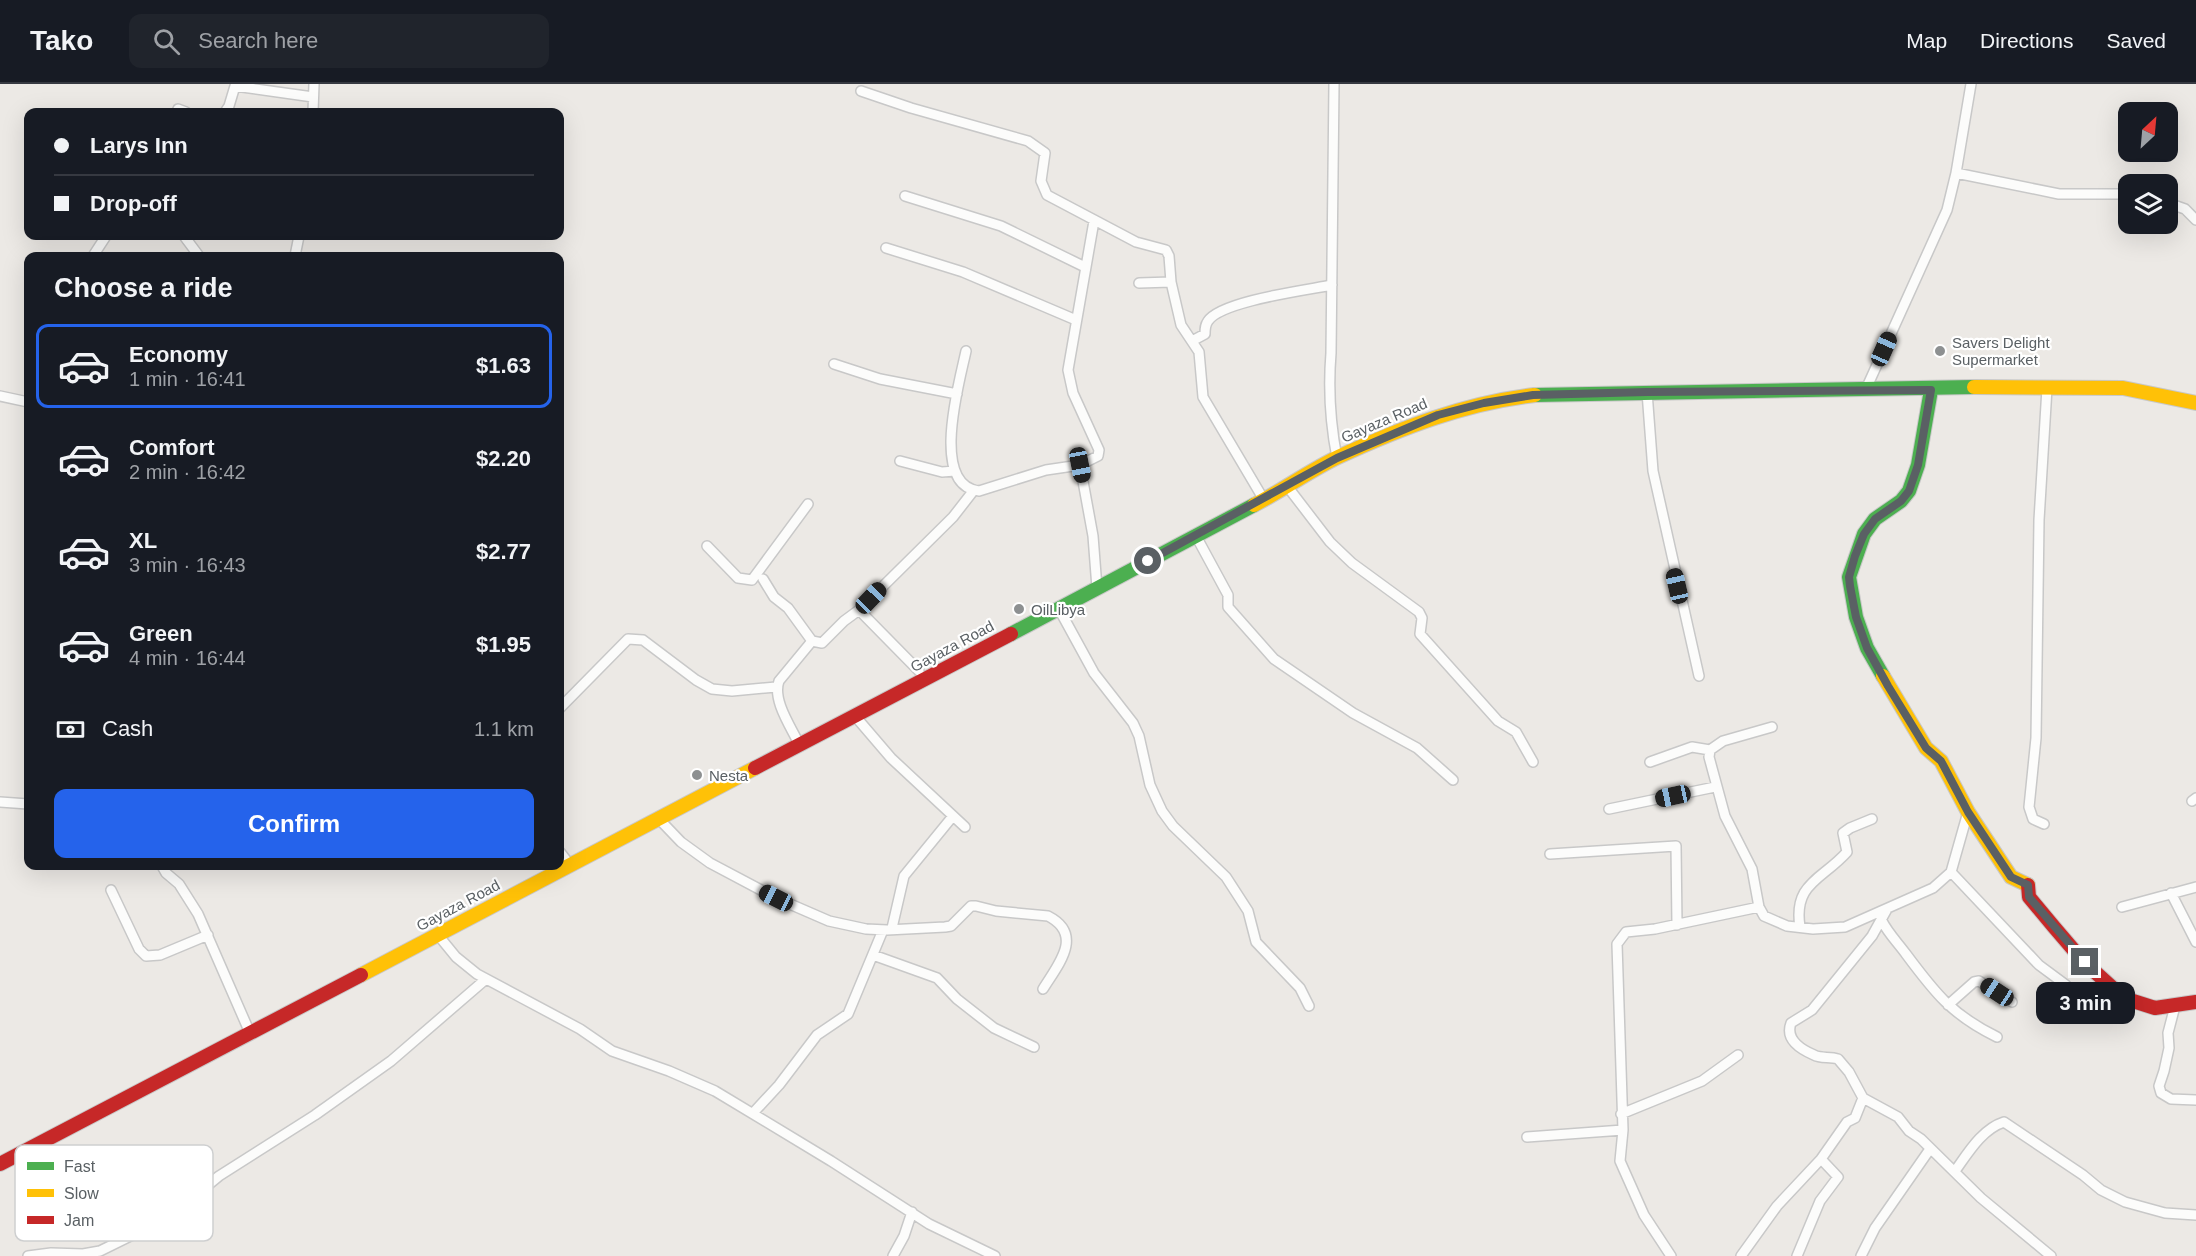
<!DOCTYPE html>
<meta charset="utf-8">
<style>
body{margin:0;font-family:Helvetica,sans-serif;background:#20242c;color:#f1f3f6;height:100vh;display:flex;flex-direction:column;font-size:22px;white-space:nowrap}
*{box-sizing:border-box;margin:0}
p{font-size:20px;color:#9ea1a6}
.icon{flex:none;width:33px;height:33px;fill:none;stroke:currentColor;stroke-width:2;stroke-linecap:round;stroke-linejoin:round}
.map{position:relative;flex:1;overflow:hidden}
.panel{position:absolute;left:24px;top:168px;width:540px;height:618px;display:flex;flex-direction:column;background:#171b24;border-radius:12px;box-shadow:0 6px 24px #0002}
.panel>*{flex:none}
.top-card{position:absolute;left:24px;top:24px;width:540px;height:132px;border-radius:12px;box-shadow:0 6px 24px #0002;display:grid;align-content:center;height:132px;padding:0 30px;background:#171b24}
.needle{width:39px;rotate:26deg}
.tools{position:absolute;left:2118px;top:18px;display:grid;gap:12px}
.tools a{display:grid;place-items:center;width:60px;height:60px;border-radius:12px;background:#171b24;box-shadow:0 6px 24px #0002;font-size:30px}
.end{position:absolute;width:27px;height:27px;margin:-14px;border:8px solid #5a6064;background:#fff;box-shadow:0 0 0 3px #fff}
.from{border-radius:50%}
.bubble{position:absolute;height:42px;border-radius:12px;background:#171b24;box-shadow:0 6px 24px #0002;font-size:20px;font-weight:700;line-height:42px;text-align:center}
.car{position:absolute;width:18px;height:36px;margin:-18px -9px;border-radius:8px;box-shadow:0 0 4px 2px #0007;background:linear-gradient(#222 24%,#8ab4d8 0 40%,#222 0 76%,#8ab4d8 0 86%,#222 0)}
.top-card b{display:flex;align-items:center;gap:21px;height:57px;font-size:22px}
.top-card b+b{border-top:2px solid #363941}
.top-card i{width:15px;height:15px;background:#f1f3f6}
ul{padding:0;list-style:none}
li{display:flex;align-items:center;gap:18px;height:84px;margin:0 12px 9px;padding:0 18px;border:3px solid transparent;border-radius:12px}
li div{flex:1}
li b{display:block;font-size:22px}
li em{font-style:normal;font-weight:700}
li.selected{border-color:#2563eb}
li>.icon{width:54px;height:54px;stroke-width:1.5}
h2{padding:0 30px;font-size:27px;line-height:72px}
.pay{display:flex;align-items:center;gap:15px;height:66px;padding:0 30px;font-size:22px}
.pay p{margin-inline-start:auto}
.button{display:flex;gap:12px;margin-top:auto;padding:12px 30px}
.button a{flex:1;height:69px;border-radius:12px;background:#2563eb;color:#fff;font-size:24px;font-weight:700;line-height:69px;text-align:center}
header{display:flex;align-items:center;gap:36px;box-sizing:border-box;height:84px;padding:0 30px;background:#171b24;border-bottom:2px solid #363941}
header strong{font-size:28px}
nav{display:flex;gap:33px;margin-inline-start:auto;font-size:21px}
.search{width:420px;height:54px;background:#20242c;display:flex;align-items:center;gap:15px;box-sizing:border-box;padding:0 21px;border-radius:12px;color:#9ea1a6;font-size:22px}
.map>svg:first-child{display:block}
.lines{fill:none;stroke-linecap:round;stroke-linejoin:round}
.street-casing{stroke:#c8c8c8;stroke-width:12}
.fast-casing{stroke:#c8c8c8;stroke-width:16}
.slow-casing{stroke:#c8c8c8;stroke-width:16}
.jam-casing{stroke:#c8c8c8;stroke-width:16}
.street{stroke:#fcfcfb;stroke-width:9}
.fast{stroke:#4caf50;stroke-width:14}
.slow{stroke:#ffc107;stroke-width:14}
.jam{stroke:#c62828;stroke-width:14}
.route{stroke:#5a6064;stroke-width:8}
.poi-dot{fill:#8d9091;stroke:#fff;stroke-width:2}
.labels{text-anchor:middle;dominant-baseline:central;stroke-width:4.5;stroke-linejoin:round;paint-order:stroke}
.poi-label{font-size:15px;fill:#5a6064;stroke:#fff;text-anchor:start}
.street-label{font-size:15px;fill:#5a6064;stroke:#fff}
.key{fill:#fff;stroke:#cecfd0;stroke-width:1.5}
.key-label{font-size:16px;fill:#5a6064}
</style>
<header>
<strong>Tako</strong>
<div class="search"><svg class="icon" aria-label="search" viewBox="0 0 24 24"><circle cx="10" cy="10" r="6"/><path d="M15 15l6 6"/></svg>Search here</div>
<nav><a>Map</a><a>Directions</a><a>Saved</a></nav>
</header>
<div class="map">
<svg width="2196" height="1172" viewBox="0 0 2196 1172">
<rect width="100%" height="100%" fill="#ece9e5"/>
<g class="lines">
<defs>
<path id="street" d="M 1334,0 L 1331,269 C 1328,306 1330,338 1337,374
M 861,7 L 911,24 L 1028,57 L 1045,69 L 1041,97 L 1047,111 L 1136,158 L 1166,166 L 1169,172 L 1171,198 L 1181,241 L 1199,268 L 1203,313 L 1264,416
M 178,25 L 186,28
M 225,28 L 229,22 L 235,2 L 313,13
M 313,28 L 314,0
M 1956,89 L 2059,110 L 2128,110
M 905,112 L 1001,142 L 1085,183
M 2168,119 L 2185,125 L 2196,136
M 184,152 L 199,172
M 886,164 L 963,188 L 1076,236
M 93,172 L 106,152
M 295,172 L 299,152
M 1139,199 L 1171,198
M 1192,257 L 1205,250 C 1205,245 1205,241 1208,237 C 1221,217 1307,206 1332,201
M 966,267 C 960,296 929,402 979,407 L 1046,386 L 1080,381 L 1098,372 L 1099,366 L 1073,309 L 1068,286 L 1094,137
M 834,280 L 880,295 L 957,310
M 1866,305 L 1947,126 L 1956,89 L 1971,0
M 1647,308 L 1653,387 L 1699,592
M 0,312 L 28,318
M 900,377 L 942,388 L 955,387
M 1080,381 L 1093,452 L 1097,504
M 1287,402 L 1330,458 L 1352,479 L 1419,528 L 1422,534 L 1420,550 L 1498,637 L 1516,648 L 1533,678
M 1196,452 L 1228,511 L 1228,523 L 1274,575 L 1353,629 L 1417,664 L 1453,696
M 707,462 L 738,494 L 752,496 L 808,420
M 763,495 L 774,513 L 788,524 L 812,557
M 1059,525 L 1094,589 L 1133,639 L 1139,652 L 1150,701 L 1162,727 L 1173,742 L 1226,793 L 1248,827 L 1256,858 L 1300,904 L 1309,922
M 859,526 L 919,587
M 560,624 L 628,555 L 643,556 L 696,596 L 712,605 L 732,607 L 776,603
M 855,632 L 891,674 L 965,743
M 1772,643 L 1723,657 L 1710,666 L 1709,673 L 1725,732 L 1752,785 L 1759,823 L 1764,832 L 1787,842 L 1813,845 L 1845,843 L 1933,804 L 1951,788 L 1968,728
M 799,660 C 791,643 772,616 779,597 L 812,557 L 822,559 L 844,537 L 859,526 L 953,433 L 974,406
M 1650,678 L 1692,663 L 1710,666
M 2192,717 L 2196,714
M 0,718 L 28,720
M 1609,725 L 1715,703
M 658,734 L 681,758 L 710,779 L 776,814 L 829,837 L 866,845 L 887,846 L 945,843 L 951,842 L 971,822 L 976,822 L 996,827 L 1048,832 C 1085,851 1057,882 1043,905
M 2044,740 L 2033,735 L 2029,723 L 2036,654 L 2039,436 L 2047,304
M 560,768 L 570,781
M 1550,770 L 1676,762 L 1677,841
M 162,782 L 166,789 L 179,800 L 198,830 L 250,949
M 1951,788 L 2039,881 L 2066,901
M 111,806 L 139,865 L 146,872 L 160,871 L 208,851
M 2171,809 L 2196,858
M 2122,823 L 2196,803
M 1887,825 L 1872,852 L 1812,926 L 1791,939 C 1785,955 1800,965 1814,971 C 1821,975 1830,972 1838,975 L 1849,988 L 1863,1014 L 1898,1033 L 1909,1047 L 1921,1055 L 1981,1114 L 2051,1172
M 1882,837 C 1888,849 1898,859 1906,870 C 1935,909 1952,931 1997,953
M 1800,843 C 1793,799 1822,796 1847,768 L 1843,749 L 1850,744 L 1872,735
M 892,844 L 904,792 L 953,732
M 438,851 L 456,873 L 477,890 L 580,945 L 612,967 L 669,987 L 715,1007 L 831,1077 L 929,1140 L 995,1172
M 873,871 L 937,894 L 957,915 L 994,944 L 1034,963
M 1948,921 L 1974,898 L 1979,897 L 2012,918
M 2175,922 L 2168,949 L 2169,964 L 2164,987 L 2159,1002 L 2161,1009 L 2171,1015 L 2196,1016
M 753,1029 L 779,1001 L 817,951 L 848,930 L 883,846
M 1621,1030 L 1702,997 L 1738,971
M 1527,1053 L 1623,1046
M 1955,1087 C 1968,1069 1982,1045 2004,1038 L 2083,1091 L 2101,1106 L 2125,1118 L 2165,1129 L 2196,1131
M 28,1172 L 51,1169 L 83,1170 L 100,1167 L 169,1133 L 219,1092 L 315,1031 L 391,977 L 486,895
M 893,1172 L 904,1152 L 912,1128
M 1671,1172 L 1644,1131 L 1620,1077 L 1623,1046 L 1617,860 L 1626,848 L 1655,845 L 1759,823
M 1741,1172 L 1777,1122 L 1821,1075 L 1847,1038 L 1855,1034 L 1863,1014
M 1797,1172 L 1820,1117 L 1838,1093 L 1821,1075
M 1861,1172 L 1875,1144 L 1930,1065"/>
<path id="fast" d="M 1535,311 L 1974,303
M 1011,550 L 1254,421
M 1883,592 L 1867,564 L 1856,533 L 1849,493 L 1864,450 L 1875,435 L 1901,417 L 1909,407 L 1918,381 L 1931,306"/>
<path id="slow" d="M 1974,303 L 2123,304 L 2196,319
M 1254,421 C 1283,406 1309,387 1338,373 C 1401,344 1465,319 1535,311
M 1883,592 L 1926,664 L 1941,677 L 1968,728 L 2011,793 L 2028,801
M 361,891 L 755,684"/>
<path id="jam" d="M 755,684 L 1011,550
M 2028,801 L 2029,813 L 2054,843 L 2084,878 L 2116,907 L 2133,917 L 2155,924 L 2196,918
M 0,1080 L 361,891"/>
</defs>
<!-- street casing -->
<use href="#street" class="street-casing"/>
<!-- fast casing -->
<use href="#fast" class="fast-casing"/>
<!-- slow casing -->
<use href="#slow" class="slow-casing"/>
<!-- jam casing -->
<use href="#jam" class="jam-casing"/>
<!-- street -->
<use href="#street" class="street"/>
<!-- fast -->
<use href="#fast" class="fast"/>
<!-- slow -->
<use href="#slow" class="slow"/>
<!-- jam -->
<use href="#jam" class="jam"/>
</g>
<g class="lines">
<!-- route -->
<path class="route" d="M 1148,477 L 1337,374 L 1438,331 L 1484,319 L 1533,311 L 1647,308 L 1931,306 L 1918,381 L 1909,407 L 1901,417 L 1875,435 L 1864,450 L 1855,472 L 1849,493 L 1850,502 L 1856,533 L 1867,564 L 1888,602 L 1926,664 L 1941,677 L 1968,728 L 2011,793 L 2028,801 L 2029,813 L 2085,878"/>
</g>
<!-- markers -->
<g class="poi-dot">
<circle cx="1940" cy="267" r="6"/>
<circle cx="1019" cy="525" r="6"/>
<circle cx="697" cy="691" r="6"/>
</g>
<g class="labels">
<!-- poi labels -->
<g class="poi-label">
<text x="1952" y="258">Savers Delight<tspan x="1952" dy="17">Supermarket</tspan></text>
<text x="1031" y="525">OilLibya</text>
<text x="709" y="691">Nesta</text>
</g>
<!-- street labels -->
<g class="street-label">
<text transform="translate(1384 336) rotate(-23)">Gayaza Road</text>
<text transform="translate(952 562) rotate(-28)">Gayaza Road</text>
<text transform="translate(458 821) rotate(-28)">Gayaza Road</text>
</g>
</g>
<!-- legend -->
<rect x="15" y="1061" width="198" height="96" rx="9" class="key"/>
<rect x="27" y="1078" width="27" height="8" fill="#4caf50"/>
<rect x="27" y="1105" width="27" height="8" fill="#ffc107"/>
<rect x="27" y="1132" width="27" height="8" fill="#c62828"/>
<g class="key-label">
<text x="64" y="1088">Fast</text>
<text x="64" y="1115">Slow</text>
<text x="64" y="1142">Jam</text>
</g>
</svg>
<div class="tools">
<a><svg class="needle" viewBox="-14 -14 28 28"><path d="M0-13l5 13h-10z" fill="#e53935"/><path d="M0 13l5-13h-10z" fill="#9ea1a6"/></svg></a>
<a><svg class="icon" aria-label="layers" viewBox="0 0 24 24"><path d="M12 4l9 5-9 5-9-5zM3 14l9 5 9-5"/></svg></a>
</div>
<i class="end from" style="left:1148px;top:477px"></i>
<i class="end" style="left:2085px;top:878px"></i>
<div class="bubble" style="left:2036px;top:898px;width:99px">3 min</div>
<i class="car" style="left:1884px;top:265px;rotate:24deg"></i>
<i class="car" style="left:1080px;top:381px;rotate:169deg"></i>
<i class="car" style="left:1677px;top:502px;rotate:347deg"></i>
<i class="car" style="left:871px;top:514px;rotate:44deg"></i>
<i class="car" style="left:1673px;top:712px;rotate:258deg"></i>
<i class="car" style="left:776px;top:814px;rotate:297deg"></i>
<i class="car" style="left:1997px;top:908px;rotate:303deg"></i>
<div class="top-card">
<b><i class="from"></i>Larys Inn</b>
<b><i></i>Drop-off</b>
</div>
<section class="panel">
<h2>Choose a ride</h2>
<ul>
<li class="selected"><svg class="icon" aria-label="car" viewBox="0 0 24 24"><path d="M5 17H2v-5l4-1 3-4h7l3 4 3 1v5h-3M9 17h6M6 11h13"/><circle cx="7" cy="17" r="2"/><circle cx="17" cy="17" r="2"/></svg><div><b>Economy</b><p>1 min · 16:41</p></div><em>$1.63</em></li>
<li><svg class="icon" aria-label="car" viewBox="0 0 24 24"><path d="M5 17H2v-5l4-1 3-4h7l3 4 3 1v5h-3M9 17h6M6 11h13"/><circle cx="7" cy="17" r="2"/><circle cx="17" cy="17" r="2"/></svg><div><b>Comfort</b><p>2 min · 16:42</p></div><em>$2.20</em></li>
<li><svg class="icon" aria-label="car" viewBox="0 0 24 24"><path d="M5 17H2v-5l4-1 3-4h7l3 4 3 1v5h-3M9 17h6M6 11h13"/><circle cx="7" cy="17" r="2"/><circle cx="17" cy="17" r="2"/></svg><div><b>XL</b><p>3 min · 16:43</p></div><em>$2.77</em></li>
<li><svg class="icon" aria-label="car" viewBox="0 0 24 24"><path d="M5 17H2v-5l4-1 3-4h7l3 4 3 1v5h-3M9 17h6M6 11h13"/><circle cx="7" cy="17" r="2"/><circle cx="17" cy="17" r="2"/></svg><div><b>Green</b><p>4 min · 16:44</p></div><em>$1.95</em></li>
</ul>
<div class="pay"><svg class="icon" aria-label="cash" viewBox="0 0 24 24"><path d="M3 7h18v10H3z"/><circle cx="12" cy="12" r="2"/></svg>Cash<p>1.1 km</p></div>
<div class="button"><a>Confirm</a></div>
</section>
</div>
